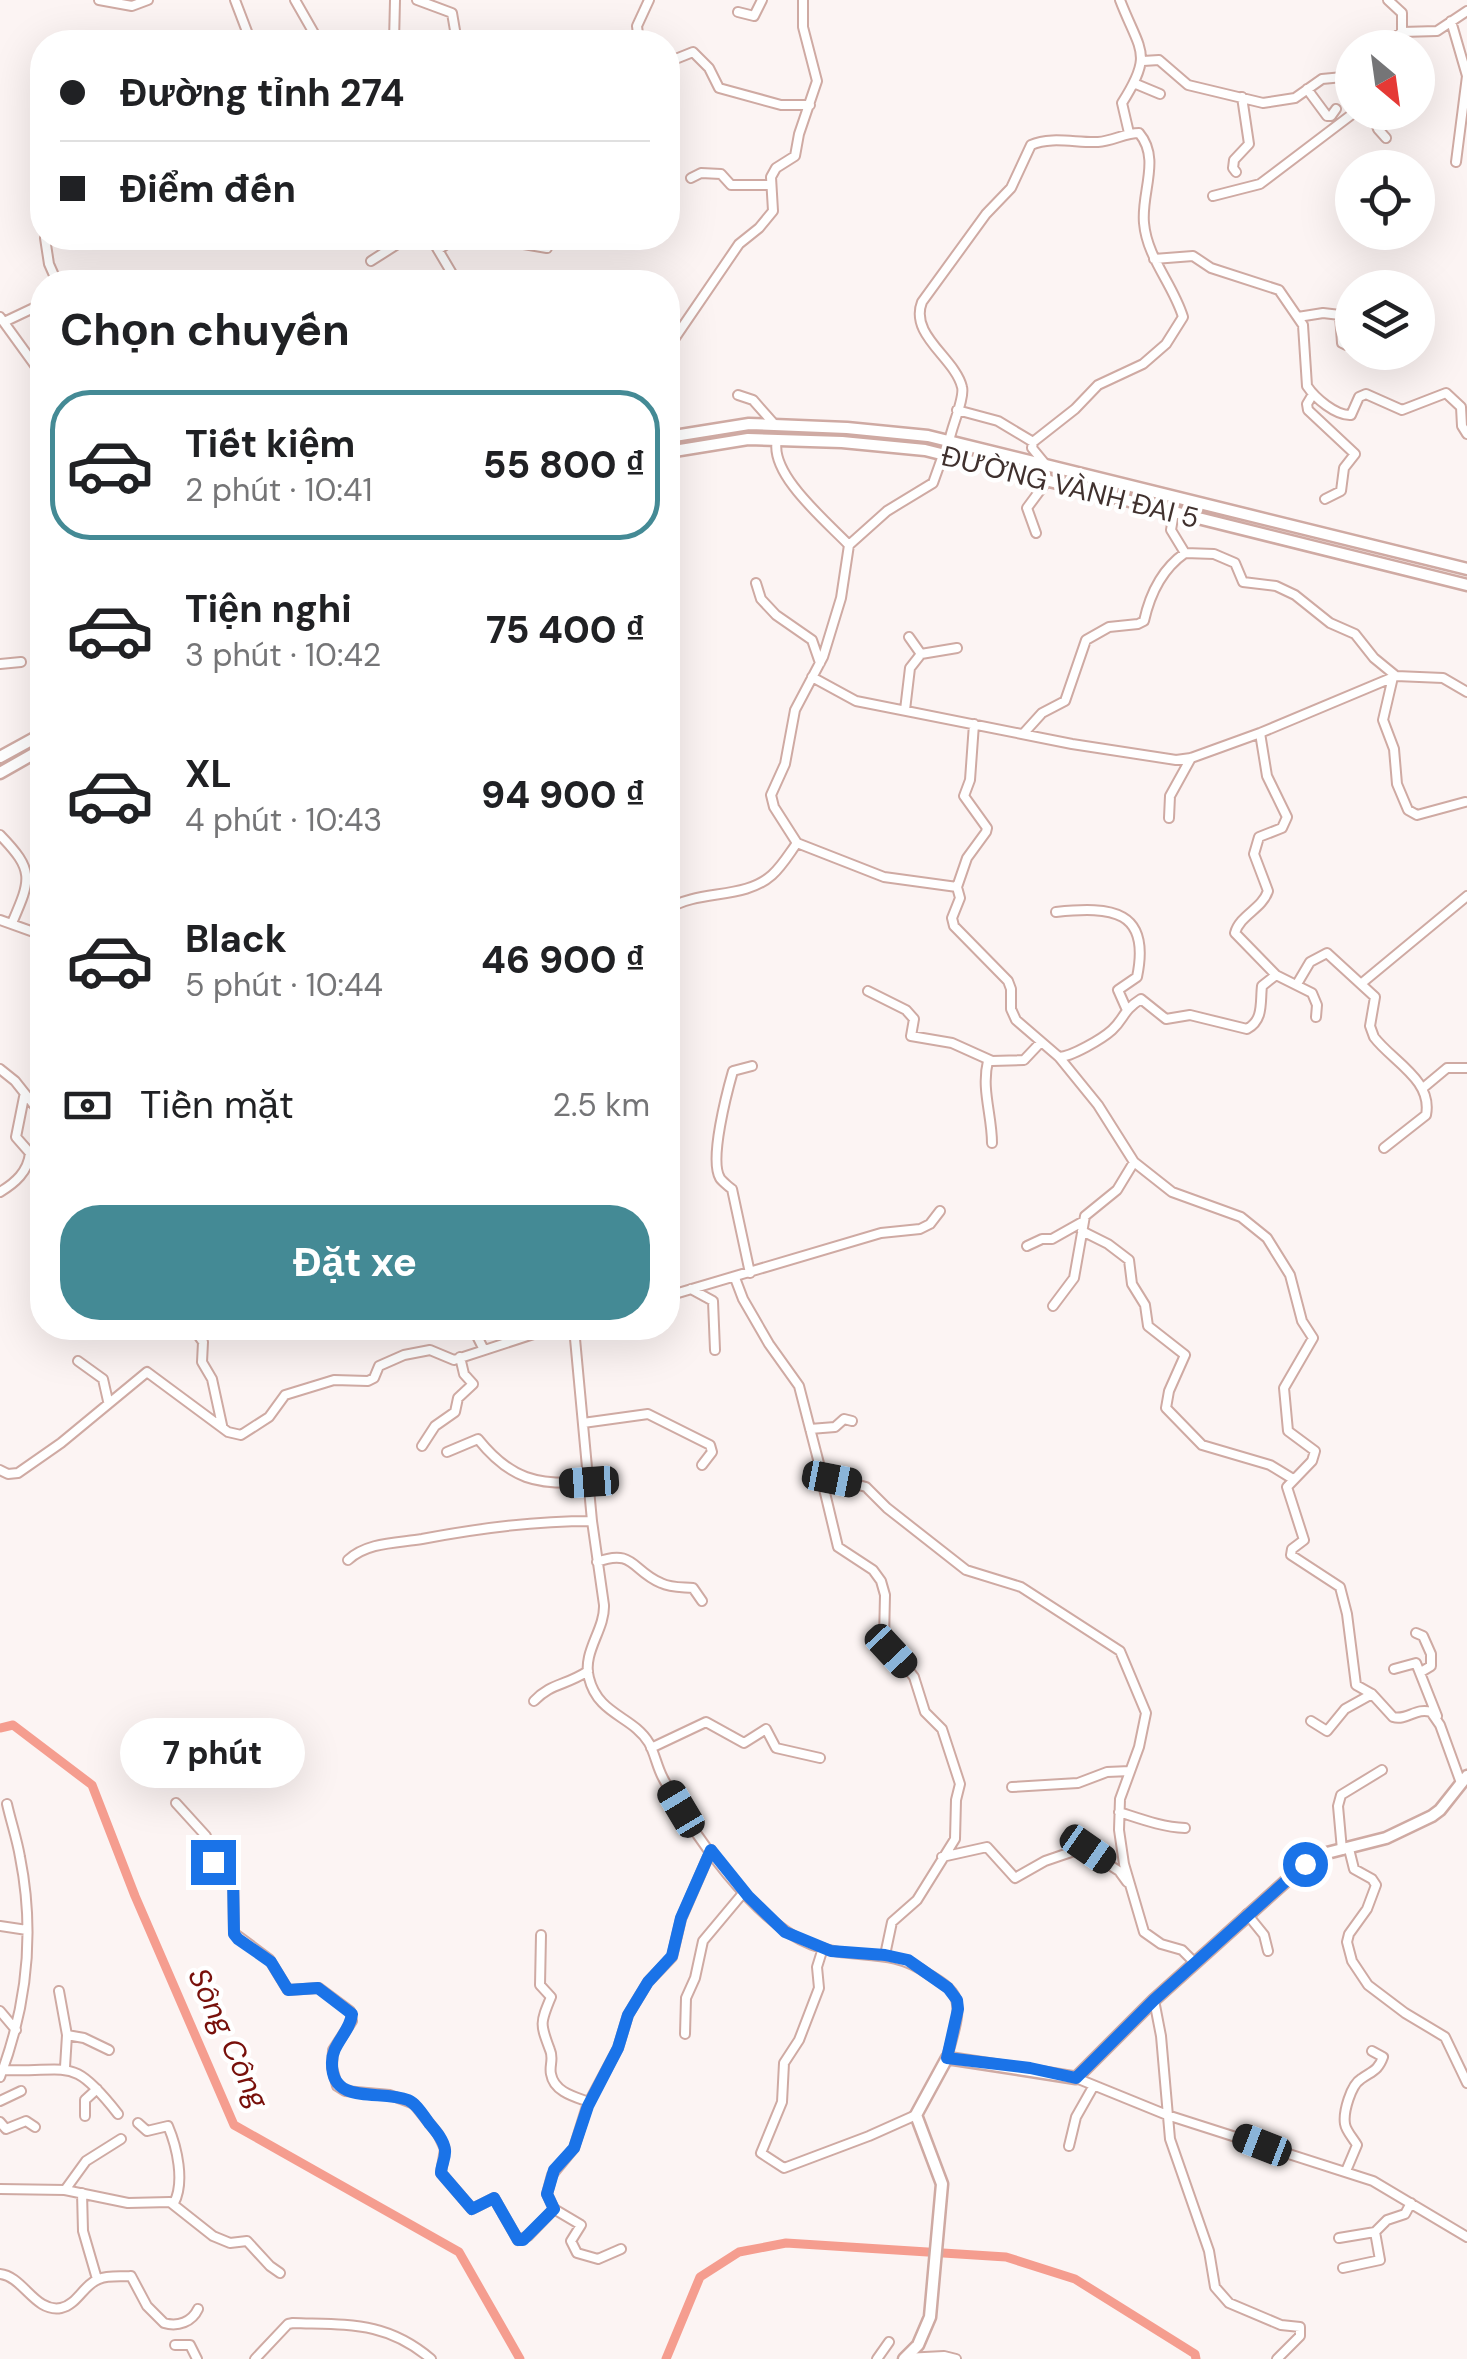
<!DOCTYPE html>
<html lang="vi">
<meta charset="utf-8">
<style>
body{margin:0;font-family:"DM Sans",sans-serif;background:#f2f2f2;color:#202124;height:100vh;display:flex;flex-direction:column;font-size:38px;white-space:nowrap}
*{box-sizing:border-box;margin:0}
p{font-size:32px;color:#757577}
.icon{flex:none;width:55px;height:55px;fill:none;stroke:currentColor;stroke-width:2;stroke-linecap:round;stroke-linejoin:round}
.map{position:relative;flex:1;overflow:hidden}
.details{position:absolute;left:30px;top:270px;width:650px;height:1070px;display:flex;flex-direction:column;background:#fff;border-radius:40px;box-shadow:0 10px 40px #0002}
.details>*{flex:none}
.hud{position:absolute;left:30px;top:30px;width:650px;height:220px;border-radius:40px;box-shadow:0 10px 40px #0002;display:grid;align-content:center;height:220px;padding:0 30px;background:#fff}
.needle{width:65px;rotate:151deg}
.tools{position:absolute;left:1335px;top:30px;display:grid;gap:20px}
.tools a{display:grid;place-items:center;width:100px;height:100px;border-radius:50%;background:#fff;box-shadow:0 10px 40px #0002;font-size:50px}
.end{position:absolute;width:45px;height:45px;margin:-22px;border:12px solid #1a73e8;background:#fff;box-shadow:0 0 0 5px #fff}
.from{border-radius:50%}
.bubble{position:absolute;height:70px;border-radius:35px;background:#fff;box-shadow:0 10px 40px #0002;font-size:32px;font-weight:800;line-height:70px;text-align:center}
.car{position:absolute;width:30px;height:60px;margin:-30px -15px;border-radius:12px;box-shadow:0 0 8px 2px #0007;background:linear-gradient(#222 24%,#8ab4d8 0 40%,#222 0 76%,#8ab4d8 0 86%,#222 0)}
.hud b{display:flex;align-items:center;gap:35px;height:95px;font-size:38px}
.hud b+b{border-top:2px solid #e0e0e0}
.hud i{width:25px;height:25px;background:#202124}
ul{padding:0;list-style:none}
li{display:flex;align-items:center;gap:30px;height:150px;margin:0 20px 15px;padding:0 10px;border:5px solid transparent;border-radius:40px}
li div{flex:1}
li b{display:block;font-size:38px}
li em{font-style:normal;font-weight:800}
li.current{border-color:#448a95}
li>.icon{width:90px;height:90px;stroke-width:1.5}
h2{padding:0 30px;font-size:45px;line-height:120px}
.pay{display:flex;align-items:center;gap:25px;height:110px;padding:0 30px;font-size:38px}
.pay p{margin-inline-start:auto}
.cta{display:flex;gap:20px;margin-top:auto;padding:20px 30px}
.cta a{flex:1;height:115px;border-radius:40px;background:#448a95;color:#fff;font-size:40px;font-weight:800;line-height:115px;text-align:center}
.map>svg:first-child{display:block}
.lines{fill:none;stroke-linecap:round;stroke-linejoin:round}
.river{stroke:#f59d8f;stroke-width:9}
.minor-casing{stroke:#cfaaa3;stroke-width:12}
.major-casing{stroke:#cfaaa3;stroke-width:15}
.minor{stroke:#fff;stroke-width:8}
.major{stroke:#fff;stroke-width:10}
.route{stroke:#1a73e8;stroke-width:12}
.labels{text-anchor:middle;dominant-baseline:central;stroke-width:9;stroke-linejoin:round;paint-order:stroke}
.street-label{font-size:28px;fill:#40312e;stroke:#fff}
.water-label{font-size:30px;font-style:italic;fill:#78100b;stroke:#fff}
</style>
<div class="map">
<svg width="1467" height="2359" viewBox="0 0 1467 2359">
<rect width="100%" height="100%" fill="#fcf4f3"/>
<g class="lines">
<!-- river -->
<path class="river" d="M 0,1728 L 13,1725 L 92,1785 L 135,1896 L 234,2125 L 459,2252 L 520,2359
M 666,2359 L 700,2277 L 739,2252 L 786,2243 L 1006,2257 L 1075,2279 L 1195,2354 L 1196,2359"/>
<defs>
<path id="minor" d="M 99,0 L 132,6 L 148,0
M 235,0 L 251,42
M 295,0 L 319,42
M 417,0 L 452,13 L 457,42
M 1120,0 C 1140,52 1154,53 1122,103 L 1129,133
M 1388,0 L 1402,13 L 1402,32
M 738,12 L 754,16 L 762,0
M 1451,21 L 1467,76 L 1456,162
M 394,42 L 395,0
M 639,42 L 637,26 L 649,0
M 1381,48 L 1402,32 L 1437,31 L 1467,11
M 1143,61 L 1159,60 L 1188,85 L 1263,103 L 1295,98 L 1322,79 L 1343,77 L 1352,71
M 668,62 L 693,52 L 709,68 L 719,88 L 781,105 L 810,105
M 1136,84 L 1160,94
M 1307,89 L 1327,116 L 1331,116 L 1336,109
M 1372,112 L 1378,129 L 1386,138
M 1236,172 L 1233,168 L 1234,160 L 1249,144 L 1242,97
M 691,178 L 701,173 L 721,174 L 731,185 L 771,185
M 1213,196 L 1260,184 L 1355,112
M 45,238 L 49,264 L 57,282
M 431,238 L 457,282
M 488,238 L 547,248
M 438,250 L 455,238
M 1154,259 L 1193,256 L 1211,268 L 1279,290 L 1303,325 L 1307,386 C 1315,398 1336,416 1351,415 L 1359,397 L 1366,394 L 1402,410 L 1446,393 L 1461,407 L 1462,426 L 1467,434
M 371,261 L 407,238
M 0,317 L 42,375
M 1298,317 L 1323,313 L 1340,315 L 1342,343 L 1346,345
M 4,322 L 42,304
M 668,348 L 739,244 L 759,228 L 773,211 L 771,177 L 776,168 L 795,156 L 799,134 L 817,81 L 803,27 L 803,0
M 1313,394 L 1307,404 L 1308,410 L 1355,454 L 1344,468 L 1341,491 L 1325,499
M 738,395 L 753,400 L 775,425
M 957,410 L 998,421 L 1033,442
M 777,440 C 769,474 826,521 849,545
M 949,442 C 951,428 965,398 962,387 C 955,358 909,335 922,302 L 986,214 L 1011,188 L 1031,145 C 1051,136 1076,143 1098,142 C 1113,141 1125,133 1139,133 C 1161,159 1141,192 1144,223 C 1147,258 1173,284 1183,317 L 1166,344 L 1143,364 L 1098,385 L 1075,409 L 1033,442 L 1032,448 L 1046,465
M 943,455 L 933,483 L 887,511 L 849,545 L 841,598 L 823,657 L 795,710 L 785,764 L 771,795 L 774,807 L 797,843 L 884,877 L 957,887 L 960,898 L 952,918 L 954,926 L 1008,981 L 1011,989 L 1011,1009 L 1016,1020 L 1059,1057 L 1098,1105 L 1134,1162 L 1172,1192 L 1241,1217 L 1267,1238 L 1290,1275 L 1302,1321 L 1313,1338 L 1284,1388 L 1288,1431 L 1315,1451 L 1312,1461 L 1287,1487 L 1304,1540 L 1292,1549 L 1291,1555 L 1340,1587 L 1347,1614 L 1356,1685 L 1372,1694 L 1393,1717 C 1407,1721 1416,1707 1431,1712 L 1440,1725 L 1461,1783
M 1174,512 L 1171,530 L 1185,553 L 1214,554 L 1235,563 L 1243,582 L 1276,586 L 1295,595 L 1330,623 L 1355,634 L 1374,658 L 1396,676
M 1036,533 L 1027,508 L 1047,481
M 756,583 L 761,599 L 776,615 L 812,640 L 820,663
M 909,637 L 921,654 L 957,648
M 0,664 L 21,662
M 812,677 L 856,701 L 1072,744 L 1176,760 L 1191,758 L 1260,733 L 1396,676 L 1443,678 L 1467,692
M 1393,677 L 1383,720 L 1394,749 L 1397,784 L 1408,810 L 1417,815 L 1465,802
M 905,710 L 910,668 L 921,654
M 1260,733 L 1267,776 L 1287,817 L 1282,828 L 1259,837 L 1254,854 L 1268,891 C 1262,909 1240,915 1235,933 L 1276,975 L 1312,993 L 1317,1005 L 1316,1017
M 1023,734 L 1042,713 L 1065,701 L 1086,640 L 1109,627 L 1138,624 L 1144,621 C 1150,594 1162,569 1185,553
M 1169,818 L 1170,796 L 1191,758
M 0,835 C 35,871 31,879 12,923
M 957,887 L 967,858 L 986,832 L 987,828 L 964,796 L 970,780 L 974,724
M 668,909 C 699,889 744,900 772,875 C 782,866 789,854 797,843
M 1056,912 C 1112,906 1151,910 1137,977 L 1118,990 L 1126,1008
M 0,920 L 42,935
M 1362,983 L 1467,896
M 1297,984 L 1310,962 L 1327,953 L 1375,997 L 1370,1026 L 1374,1037 C 1392,1061 1433,1080 1426,1115 L 1384,1148
M 868,991 L 906,1010 L 914,1019 L 911,1036 L 952,1043 L 992,1061 L 1024,1060 L 1041,1042
M 1059,1057 C 1071,1057 1102,1039 1112,1030 C 1125,1018 1122,1011 1141,999 L 1166,1019 L 1190,1015 L 1247,1029 C 1264,1020 1260,1002 1262,986 L 1276,975
M 988,1061 C 981,1089 992,1115 992,1143
M 0,1069 L 15,1081 L 42,1115
M 1423,1088 L 1447,1068 L 1467,1068
M 0,1192 C 15,1183 28,1172 30,1153 L 16,1137 L 24,1097
M 1082,1231 L 1108,1244 L 1129,1260 L 1132,1284 L 1145,1305 L 1148,1326 L 1185,1355 L 1169,1391 L 1166,1408 L 1202,1445 L 1270,1465 L 1293,1479
M 1027,1246 L 1042,1239 L 1052,1239 L 1084,1221
M 750,1273 L 732,1189 C 730,1188 721,1180 720,1178 C 709,1160 727,1092 733,1071 L 752,1066
M 735,1278 L 743,1299 L 769,1344 L 799,1386 L 822,1475 L 866,1487 L 887,1508 L 966,1570 L 1021,1587 L 1120,1651 L 1146,1713 L 1139,1747 L 1120,1799 L 1119,1830 L 1124,1864 L 1144,1932 L 1161,1944 L 1182,1950 L 1194,1962
M 691,1289 L 713,1301 L 715,1350
M 668,1296 L 881,1233 L 920,1229 L 930,1224 L 940,1211
M 1053,1306 L 1074,1278 L 1085,1216 L 1117,1190 L 1134,1162
M 193,1328 L 203,1342 L 202,1362 L 212,1379 L 222,1425
M 473,1328 L 483,1348
M 574,1328 L 592,1521 L 604,1605 C 605,1630 582,1652 589,1678 C 598,1715 633,1716 649,1743 C 655,1754 657,1767 663,1778 C 690,1831 756,1924 812,1945 C 853,1961 890,1946 928,1974 C 936,1979 946,1984 952,1992 C 965,2008 951,2039 947,2058
M 78,1361 L 103,1379 L 108,1401
M 583,1423 L 648,1414 L 710,1445 L 712,1452 L 702,1465
M 810,1429 L 835,1427 L 844,1419 L 852,1421
M 422,1446 L 435,1426 L 455,1412 L 458,1398 L 473,1384 L 464,1374 L 460,1357
M 447,1452 L 478,1439 C 510,1479 537,1486 589,1482
M 0,1470 L 8,1474 L 18,1473 L 61,1443 L 147,1372 L 228,1432 L 241,1435 L 269,1417 L 285,1395 L 334,1380 L 368,1381 L 374,1378 L 379,1366 L 404,1355 L 430,1350 L 454,1360 L 552,1328
M 820,1472 L 838,1547 L 873,1570 L 881,1581 L 885,1595 L 884,1639 L 914,1677 L 925,1712 L 942,1729 L 960,1784 L 956,1800 L 955,1839 L 917,1900 L 892,1922 L 885,1955
M 348,1560 C 367,1542 398,1543 422,1539 C 479,1528 533,1521 592,1521
M 597,1562 C 634,1548 632,1571 661,1583 C 671,1588 682,1587 693,1588 L 702,1601
M 1416,1633 L 1423,1636 L 1431,1654 L 1431,1666 L 1421,1672
M 1394,1669 L 1416,1663 L 1437,1716
M 534,1701 C 551,1683 565,1686 588,1671
M 1311,1721 L 1327,1731 L 1345,1709 L 1372,1694
M 651,1748 L 706,1722 L 744,1743 L 766,1729 L 776,1748 L 820,1758
M 1012,1787 L 1078,1783 L 1107,1772 L 1130,1771
M 176,1803 L 206,1836 L 214,1865 L 233,1874 L 234,1933 L 269,1959 L 288,1990 L 319,1988 L 350,2011 L 352,2021 L 333,2050 L 332,2067 L 337,2086 L 345,2091 L 390,2095 L 414,2104 L 438,2134 L 445,2149 L 441,2173 L 472,2209 L 494,2198 L 518,2240 L 528,2236 L 554,2209
M 1119,1812 C 1141,1819 1162,1827 1185,1828
M 1349,1849 L 1354,1869 L 1372,1879 L 1376,1885 L 1367,1909 L 1349,1934 L 1347,1942 L 1352,1961 L 1368,1985 L 1405,2013 L 1445,2037 L 1467,2083
M 1342,1850 L 1338,1806 L 1341,1795 L 1382,1770
M 942,1857 L 987,1847 L 1015,1878 L 1045,1861 L 1083,1848 L 1119,1871 L 1127,1882
M 1247,1914 L 1264,1935 L 1268,1951
M 0,1926 L 27,1930
M 541,1935 L 540,1985 L 551,1997 C 540,2023 540,2024 550,2050 C 554,2059 549,2066 551,2074 C 554,2092 575,2097 589,2102
M 823,1948 L 817,1967 L 819,1988 L 799,2040 L 784,2063 L 782,2102 L 761,2153 L 784,2168 L 869,2136 L 916,2115
M 59,1991 L 67,2035 L 65,2067
M 1154,2000 L 1161,2036 L 1170,2139 L 1209,2251 L 1215,2287 L 1229,2303 L 1281,2325 L 1300,2327 L 1300,2336 L 1277,2359
M 0,2011 L 16,2030
M 685,2034 L 686,1998 L 695,1978 L 703,1941 L 744,1892
M 67,2035 L 84,2038 L 109,2050
M 3,2070 C 70,2073 71,2054 118,2114
M 0,2077 C 27,2006 35,1932 20,1857 C 17,1839 11,1822 7,1804
M 1076,2078 L 1167,2115 L 1373,2181 L 1467,2237
M 0,2101 L 21,2091
M 85,2116 L 85,2100 L 97,2089
M 0,2122 L 6,2129 L 26,2121 L 35,2127
M 138,2123 L 147,2131 L 168,2126 C 177,2147 185,2182 174,2203
M 1069,2146 L 1076,2117 L 1093,2087
M 1346,2171 L 1357,2145 C 1353,2138 1346,2131 1345,2124 C 1343,2112 1351,2085 1361,2079 C 1372,2071 1378,2071 1383,2057 L 1372,2051
M 0,2189 L 65,2190 L 128,2203 L 170,2202 L 213,2236 L 230,2243 L 247,2241 L 270,2266 L 280,2273
M 65,2190 L 86,2161 L 121,2139
M 82,2193 L 83,2231 L 97,2279
M 1339,2238 L 1375,2232 L 1387,2220 L 1405,2214 L 1411,2203
M 621,2249 L 598,2259 L 577,2253 L 571,2241 L 581,2225 L 554,2209 L 547,2194 L 552,2175 L 574,2148 L 587,2106 L 618,2048 L 628,2015 L 648,1982 L 672,1957 L 681,1919 L 711,1850
M 1343,2268 L 1380,2260 L 1375,2232
M 0,2274 C 23,2276 35,2313 61,2308 C 77,2305 84,2284 99,2279 C 108,2275 121,2277 131,2276 L 147,2306 L 164,2323 C 178,2327 192,2322 198,2309
M 175,2345 L 190,2345 L 197,2359
M 905,2358 L 944,2356 L 956,2359
M 255,2359 L 288,2324 L 293,2323 C 349,2325 386,2321 431,2359
M 877,2359 L 889,2342"/>
<path id="major" d="M 668,437 L 749,424 L 847,428 L 928,436 L 1467,569
M 668,452 L 748,439 L 842,442 L 925,450 L 1467,585
M 0,757 L 42,734
M 0,773 L 42,749
M 904,2359 L 918,2345 L 930,2317 L 942,2184 L 916,2115 L 947,2058 L 1076,2078 L 1154,2000 L 1305,1864 L 1319,1855 L 1386,1838 L 1432,1816 L 1440,1810 L 1467,1776"/>
</defs>
<!-- minor casing -->
<use href="#minor" class="minor-casing"/>
<!-- major casing -->
<use href="#major" class="major-casing"/>
<!-- minor -->
<use href="#minor" class="minor"/>
<!-- major -->
<use href="#major" class="major"/>
</g>
<g class="lines">
<!-- route -->
<path class="route" d="M 213,1862 L 233,1874 L 234,1934 L 238,1939 L 271,1962 L 288,1990 L 318,1988 L 352,2014 C 350,2033 331,2044 332,2064 C 332,2106 381,2089 408,2100 C 417,2104 423,2115 429,2123 C 435,2130 444,2140 445,2150 C 446,2158 441,2165 441,2173 L 472,2209 L 494,2198 L 518,2240 L 523,2240 L 554,2209 L 547,2194 L 554,2170 L 574,2148 L 588,2106 L 618,2048 L 628,2015 L 648,1982 L 672,1956 L 681,1918 L 711,1850 L 748,1896 L 785,1932 L 831,1951 L 885,1955 L 908,1960 L 948,1988 L 957,2000 L 958,2009 L 947,2058 L 1030,2068 L 1076,2078 L 1154,2000 L 1305,1864"/>
</g>
<g class="labels">
<!-- street labels -->
<g class="street-label">
<text transform="translate(1070 487) rotate(14)">ĐƯỜNG VÀNH ĐAI 5</text>
</g>
<!-- water labels -->
<g class="water-label">
<text transform="translate(229 2038) rotate(65)">Sông Công</text>
</g>
</g>
</svg>
<div class="tools">
<a><svg class="needle" viewBox="-14 -14 28 28"><path d="M0-13l5 13h-10z" fill="#e53935"/><path d="M0 13l5-13h-10z" fill="#757577"/></svg></a>
<a><svg class="icon" aria-label="locate" viewBox="0 0 24 24"><circle cx="12" cy="12" r="6"/><path d="M12 2v4M12 18v4M2 12h4M18 12h4"/></svg></a>
<a><svg class="icon" aria-label="layers" viewBox="0 0 24 24"><path d="M12 4l9 5-9 5-9-5zM3 14l9 5 9-5"/></svg></a>
</div>
<i class="end from" style="left:1305px;top:1864px"></i>
<i class="end" style="left:213px;top:1862px"></i>
<div class="bubble" style="left:120px;top:1718px;width:185px">7 phút</div>
<i class="car" style="left:832px;top:1479px;rotate:101deg"></i>
<i class="car" style="left:589px;top:1482px;rotate:266deg"></i>
<i class="car" style="left:891px;top:1651px;rotate:137deg"></i>
<i class="car" style="left:681px;top:1809px;rotate:329deg"></i>
<i class="car" style="left:1088px;top:1849px;rotate:125deg"></i>
<i class="car" style="left:1262px;top:2145px;rotate:291deg"></i>
<div class="hud">
<b><i class="from"></i>Đường tỉnh 274</b>
<b><i></i>Điểm đến</b>
</div>
<section class="details">
<h2>Chọn chuyến</h2>
<ul>
<li class="current"><svg class="icon" aria-label="car" viewBox="0 0 24 24"><path d="M5 17H2v-5l4-1 3-4h7l3 4 3 1v5h-3M9 17h6M6 11h13"/><circle cx="7" cy="17" r="2"/><circle cx="17" cy="17" r="2"/></svg><div><b>Tiết kiệm</b><p>2 phút · 10:41</p></div><em>55 800 ₫</em></li>
<li><svg class="icon" aria-label="car" viewBox="0 0 24 24"><path d="M5 17H2v-5l4-1 3-4h7l3 4 3 1v5h-3M9 17h6M6 11h13"/><circle cx="7" cy="17" r="2"/><circle cx="17" cy="17" r="2"/></svg><div><b>Tiện nghi</b><p>3 phút · 10:42</p></div><em>75 400 ₫</em></li>
<li><svg class="icon" aria-label="car" viewBox="0 0 24 24"><path d="M5 17H2v-5l4-1 3-4h7l3 4 3 1v5h-3M9 17h6M6 11h13"/><circle cx="7" cy="17" r="2"/><circle cx="17" cy="17" r="2"/></svg><div><b>XL</b><p>4 phút · 10:43</p></div><em>94 900 ₫</em></li>
<li><svg class="icon" aria-label="car" viewBox="0 0 24 24"><path d="M5 17H2v-5l4-1 3-4h7l3 4 3 1v5h-3M9 17h6M6 11h13"/><circle cx="7" cy="17" r="2"/><circle cx="17" cy="17" r="2"/></svg><div><b>Black</b><p>5 phút · 10:44</p></div><em>46 900 ₫</em></li>
</ul>
<div class="pay"><svg class="icon" aria-label="cash" viewBox="0 0 24 24"><path d="M3 7h18v10H3z"/><circle cx="12" cy="12" r="2"/></svg>Tiền mặt<p>2.5 km</p></div>
<div class="cta"><a>Đặt xe</a></div>
</section>
</div>
